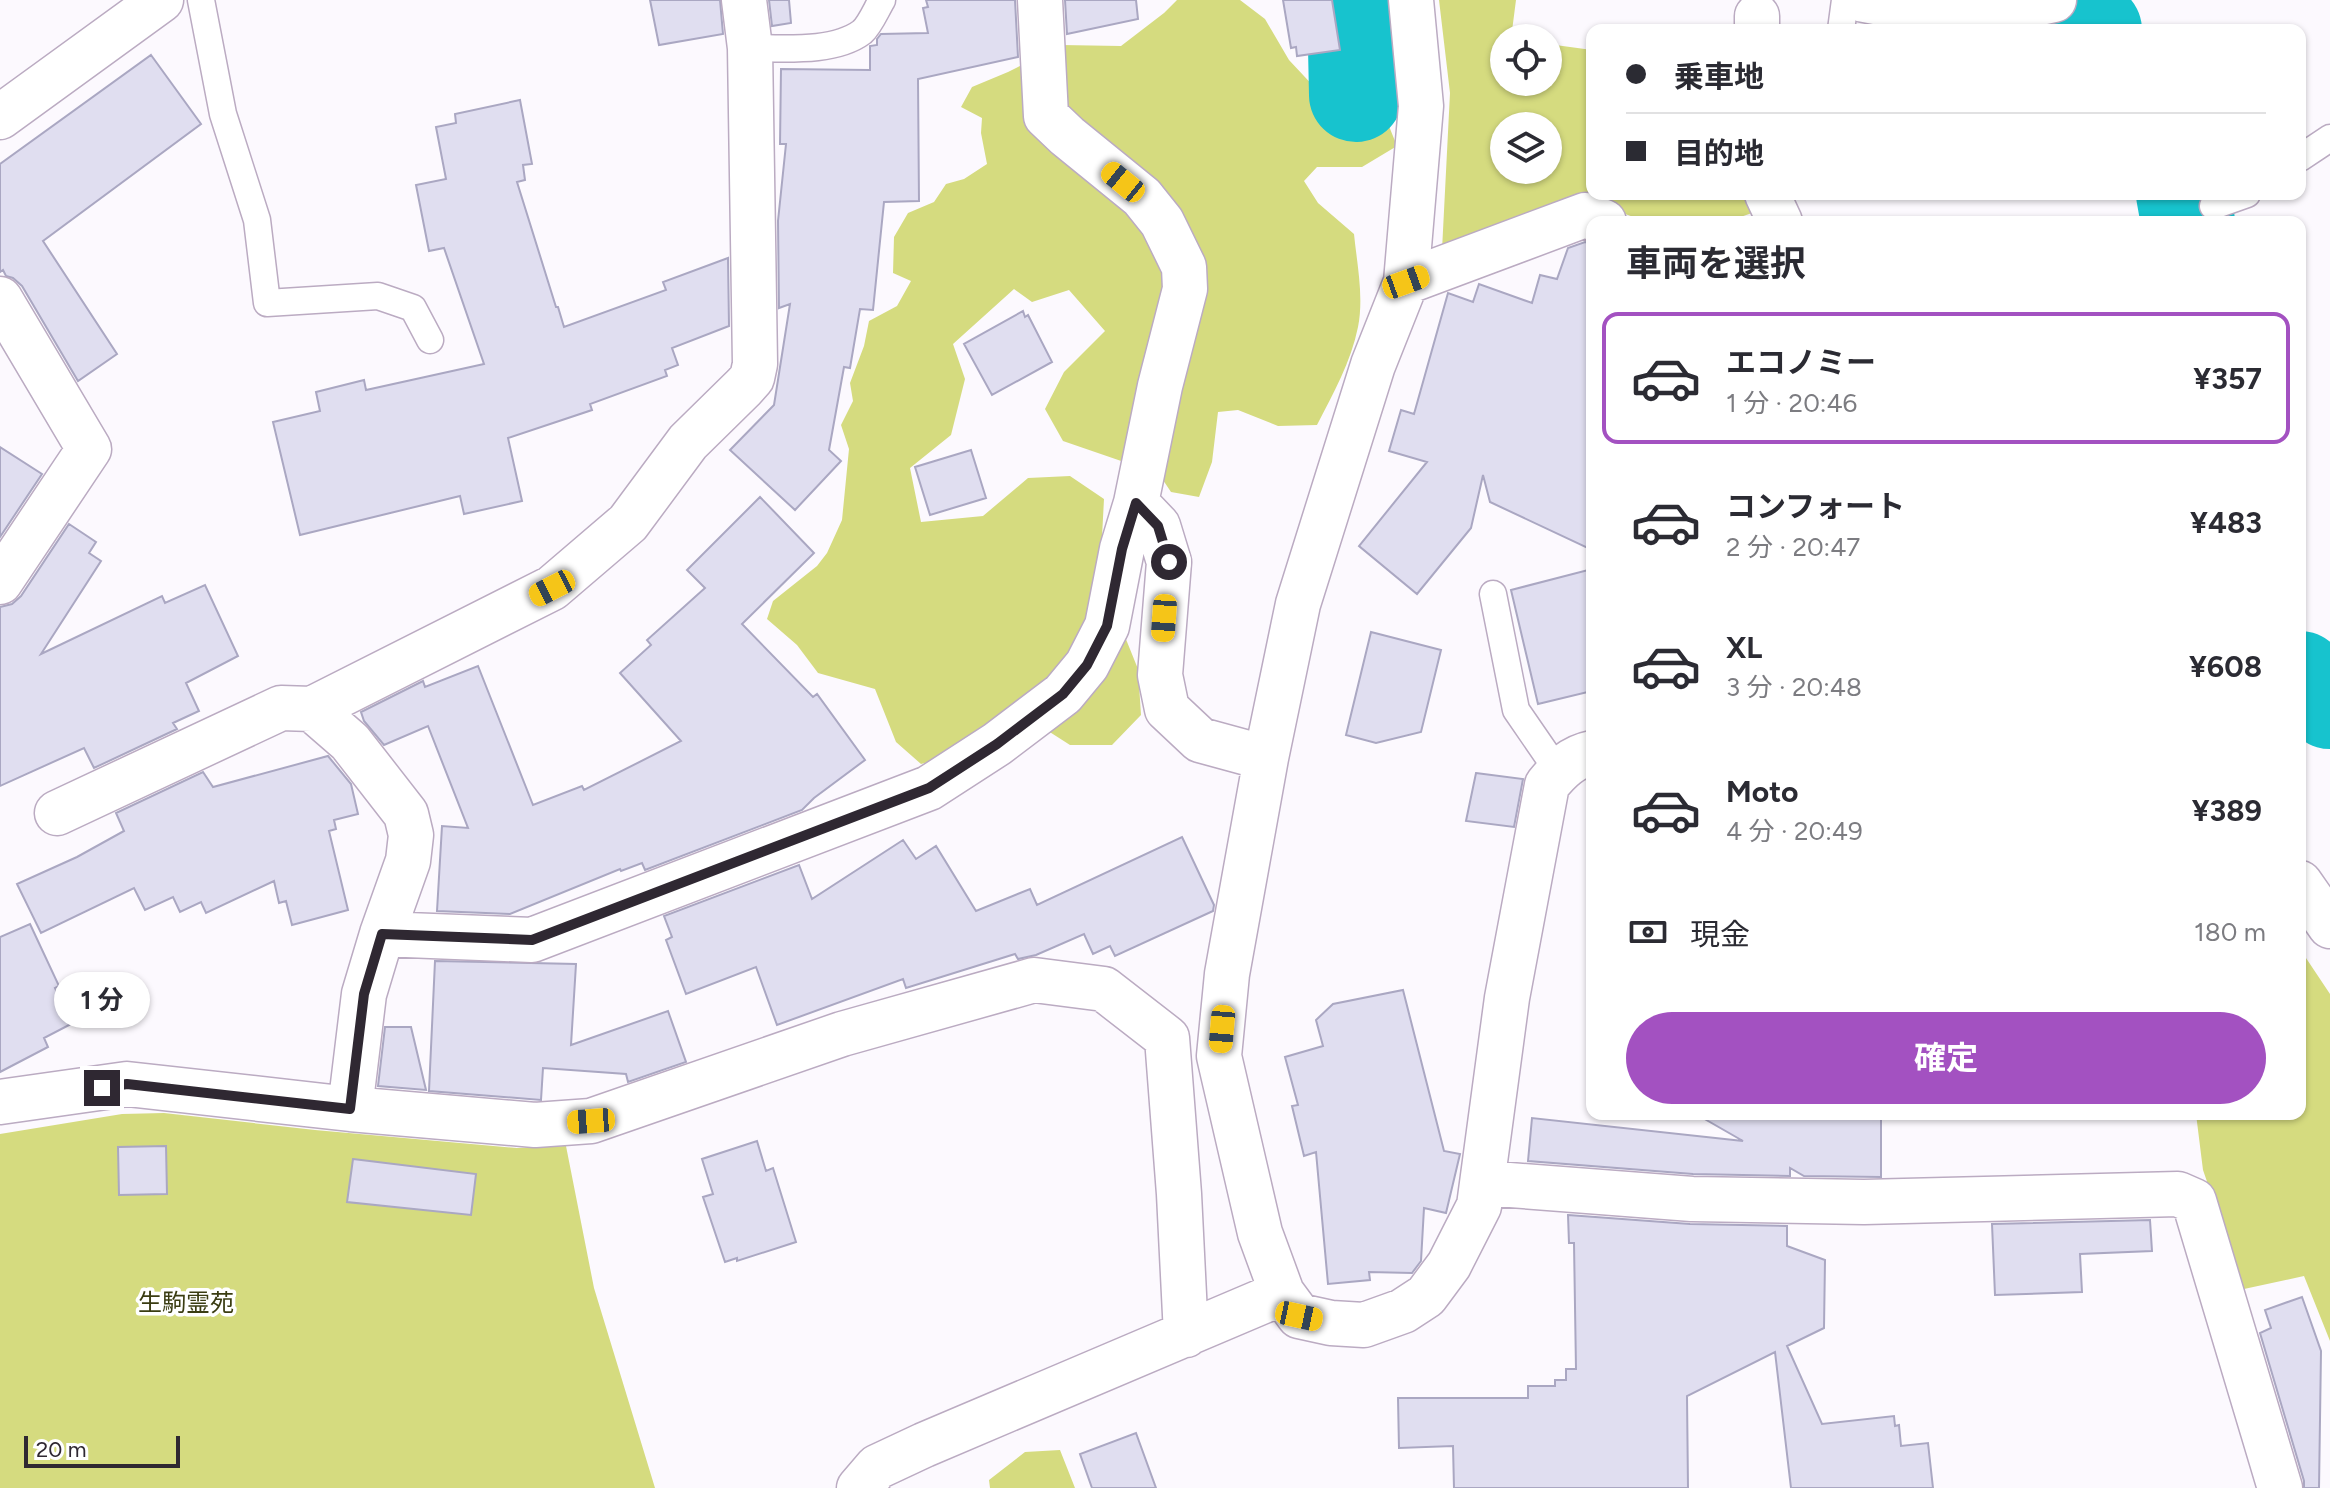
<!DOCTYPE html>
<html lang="ja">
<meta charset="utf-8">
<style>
body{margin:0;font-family:Figtree,"Noto Sans JP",sans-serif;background:#f7f7f7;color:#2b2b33;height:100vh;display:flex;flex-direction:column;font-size:30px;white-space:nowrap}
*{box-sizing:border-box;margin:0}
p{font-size:26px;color:#7c7c81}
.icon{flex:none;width:44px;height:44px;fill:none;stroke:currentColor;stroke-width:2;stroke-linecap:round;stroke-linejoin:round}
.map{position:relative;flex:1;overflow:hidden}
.details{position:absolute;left:1586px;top:216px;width:720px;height:904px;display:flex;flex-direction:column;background:#fff;border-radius:16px;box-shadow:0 2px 6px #0004}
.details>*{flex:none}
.guide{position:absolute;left:1586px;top:24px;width:720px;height:176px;border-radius:16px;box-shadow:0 2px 6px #0004;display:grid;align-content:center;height:176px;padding:0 40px;background:#fff}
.controls{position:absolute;left:1490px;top:24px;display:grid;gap:16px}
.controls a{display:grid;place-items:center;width:72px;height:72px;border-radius:50%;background:#fff;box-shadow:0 2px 6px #0004;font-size:40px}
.scale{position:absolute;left:24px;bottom:20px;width:156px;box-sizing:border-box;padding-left:8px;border:4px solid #2f2832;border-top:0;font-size:22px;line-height:28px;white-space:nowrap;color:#2f2832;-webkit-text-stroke:6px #fff;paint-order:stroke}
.end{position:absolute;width:36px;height:36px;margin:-18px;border:10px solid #2f2832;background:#fff;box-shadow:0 0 0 4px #fff}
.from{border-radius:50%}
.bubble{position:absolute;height:56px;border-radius:28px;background:#fff;box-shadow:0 2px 6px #0004;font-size:26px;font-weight:700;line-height:56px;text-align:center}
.car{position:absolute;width:24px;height:48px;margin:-24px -12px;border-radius:10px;box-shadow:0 0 6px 2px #0007;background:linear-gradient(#f5c518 24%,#345 0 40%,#f5c518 0 76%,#345 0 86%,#f5c518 0)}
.guide b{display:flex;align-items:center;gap:28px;height:76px;font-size:30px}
.guide b+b{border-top:2px solid #e1e1e2}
.guide i{width:20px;height:20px;background:#2b2b33}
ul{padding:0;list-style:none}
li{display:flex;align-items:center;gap:24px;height:132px;margin:0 16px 12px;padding:0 24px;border:4px solid transparent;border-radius:16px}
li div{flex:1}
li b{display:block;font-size:30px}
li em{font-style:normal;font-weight:700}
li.on{border-color:#a351c1}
li>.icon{width:72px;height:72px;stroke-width:1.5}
h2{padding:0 40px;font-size:36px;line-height:96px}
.pay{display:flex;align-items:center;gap:20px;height:88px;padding:0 40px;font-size:30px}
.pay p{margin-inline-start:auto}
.cta{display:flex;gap:16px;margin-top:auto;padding:16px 40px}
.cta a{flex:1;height:92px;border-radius:48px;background:#a351c1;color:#fff;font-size:32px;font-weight:700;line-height:92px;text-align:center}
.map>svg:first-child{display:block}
.green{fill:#d5db7f;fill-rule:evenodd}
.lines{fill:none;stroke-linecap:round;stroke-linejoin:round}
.river{stroke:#17c3ce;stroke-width:94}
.building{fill:#e0def0;stroke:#aaa7c2;stroke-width:2}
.service-casing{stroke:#bbabc2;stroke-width:29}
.minor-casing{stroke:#bbabc2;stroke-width:47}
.service{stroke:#fff;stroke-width:26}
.minor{stroke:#fff;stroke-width:44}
.route{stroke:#2f2832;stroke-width:10}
.labels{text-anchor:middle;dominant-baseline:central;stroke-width:7;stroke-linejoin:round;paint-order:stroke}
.park-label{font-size:24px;fill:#3a3c12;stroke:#fff}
</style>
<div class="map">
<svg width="2330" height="1488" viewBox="0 0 2330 1488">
<rect width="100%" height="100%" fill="#fcf9fe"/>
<!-- green -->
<path class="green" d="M 1177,0 L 1240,0 L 1265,19 L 1289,60 L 1318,91 L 1338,103 L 1380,104 L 1397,146 L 1362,167 L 1317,167 L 1304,181 L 1318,203 L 1354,234 C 1357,264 1364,297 1358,327 C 1351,362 1333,394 1317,425 L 1278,426 L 1238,410 L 1218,412 L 1212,462 L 1199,497 L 1171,492 L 1159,474 L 1063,441 L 1045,409 L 1064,372 L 1105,331 L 1069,290 L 1032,302 L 1014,289 L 953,344 L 965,379 L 951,435 L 910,468 L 921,522 L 983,516 L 1028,478 L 1070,476 L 1104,499 L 1100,575 L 1138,669 L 1141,715 L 1112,745 L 1070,745 L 1045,729 L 921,764 L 896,742 L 875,689 L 818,673 L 797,645 L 767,619 L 773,601 L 817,566 L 827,553 L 842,520 L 849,449 L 841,425 L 853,401 L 850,383 L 864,346 L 869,321 L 897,306 L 911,281 L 893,273 L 894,237 L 908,213 L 934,202 L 946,184 L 964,179 L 987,164 L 981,133 L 982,118 L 961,107 L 972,87 L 1008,72 L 1061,45 L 1121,46 L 1164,13 Z
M 1439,0 L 1516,0 L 1512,31 L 1530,38 L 1504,38 L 1504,82 L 1548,82 L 1548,44 L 1592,50 L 1592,194 L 1754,194 L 1752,213 L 1726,222 L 1647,222 L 1598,204 L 1442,250 L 1450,93 ZM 1504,126 L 1548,126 L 1548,170 L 1504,170 Z
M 2300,949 L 2330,994 L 2330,1341 L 2304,1276 L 2244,1289 L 2203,1170 L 2196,1114 L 2300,1114 Z
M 164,1113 L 315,1130 L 517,1148 L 566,1146 L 594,1288 L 655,1488 L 0,1488 L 0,1134 L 122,1114 Z
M 1060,1450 L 1075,1488 L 990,1488 L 989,1480 L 1025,1452 Z"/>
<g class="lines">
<!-- river -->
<path class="river" d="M 1354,0 L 1356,95
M 2060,0 L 2095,30
M 2183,194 L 2188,222
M 2300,678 L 2330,702"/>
</g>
<!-- building -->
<path class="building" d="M 650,0 L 720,0 L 723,34 L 659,45 Z
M 769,0 L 789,0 L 791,23 L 772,26 Z
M 926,0 L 1015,0 L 1018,57 L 918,79 L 919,201 L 884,202 L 873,310 L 860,309 L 850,368 L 844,367 L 829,450 L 841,461 L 795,510 L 730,450 L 774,405 L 790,304 L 779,308 L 778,221 L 786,144 L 780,144 L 781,69 L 870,70 L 870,46 L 877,45 L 877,39 L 881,34 L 928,33 L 923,8 L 928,7 Z
M 1065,0 L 1136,0 L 1138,19 L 1067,34 Z
M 1283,0 L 1332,0 L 1340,50 L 1297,56 L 1296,47 L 1291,48 Z
M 151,55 L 201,124 L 43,241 L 117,354 L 78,381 L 22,286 L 13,278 L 6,276 L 3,270 L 0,272 L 0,164 Z
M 520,100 L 532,164 L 523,165 L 525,180 L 517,182 L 556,307 L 558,307 L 564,327 L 666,290 L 663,282 L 728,258 L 729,326 L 672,348 L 678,365 L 665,370 L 667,376 L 590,404 L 592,410 L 508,438 L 522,501 L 464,514 L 460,496 L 300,535 L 273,422 L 320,411 L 316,392 L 364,380 L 366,390 L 484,364 L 444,248 L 429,251 L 416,185 L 446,179 L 436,127 L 456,123 L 455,114 Z
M 1585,242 L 1592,244 L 1592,550 L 1490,502 L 1483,475 L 1471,528 L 1417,594 L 1359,546 L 1427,462 L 1389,451 L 1401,410 L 1414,414 L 1448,293 L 1473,302 L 1479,284 L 1532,303 L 1540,275 L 1557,279 L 1568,248 Z
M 1023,311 L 1025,317 L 1028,315 L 1052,362 L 992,395 L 964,344 Z
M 0,447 L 42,474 L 0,537 Z
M 971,450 L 986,498 L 930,515 L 915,467 Z
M 760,497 L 814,553 L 742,624 L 813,697 L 817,694 L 865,760 L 814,798 L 802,810 L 645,870 L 642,863 L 621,871 L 620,869 L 510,914 L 437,911 L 442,826 L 468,828 L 428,726 L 384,745 L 364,721 L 361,712 L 423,681 L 425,687 L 478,666 L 533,805 L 582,786 L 584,790 L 681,741 L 620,673 L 651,645 L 647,640 L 705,588 L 687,570 Z
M 69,524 L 96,542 L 89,553 L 101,561 L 41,654 L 162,596 L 165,603 L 205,585 L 238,656 L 186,683 L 199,711 L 173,723 L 177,729 L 94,768 L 84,748 L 0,786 L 0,607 L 12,604 L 21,596 Z
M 1592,569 L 1592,691 L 1538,704 L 1511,590 Z
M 1371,632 L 1441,650 L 1421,732 L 1376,743 L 1346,735 Z
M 328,756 L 351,784 L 358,814 L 334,820 L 336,829 L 329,831 L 348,910 L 292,925 L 286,901 L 279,903 L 274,881 L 206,913 L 201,902 L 180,912 L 173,897 L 145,910 L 134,888 L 41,933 L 17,884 L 77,857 L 124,831 L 116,813 L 203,772 L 213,787 Z
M 1476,773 L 1523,779 L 1514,827 L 1466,821 Z
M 1182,837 L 1214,905 L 1213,911 L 1115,956 L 1110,946 L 1093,954 L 1084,934 L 1036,955 L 1018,959 L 1015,954 L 906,988 L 903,979 L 777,1025 L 756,967 L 686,994 L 666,940 L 672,937 L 664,916 L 799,865 L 812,899 L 903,840 L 916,859 L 936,846 L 976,911 L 1030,889 L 1037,905 Z
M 30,924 L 59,986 L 55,988 L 71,1024 L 44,1038 L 48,1047 L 0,1072 L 0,937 Z
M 435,961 L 576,964 L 571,1045 L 668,1011 L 686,1062 L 628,1082 L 626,1074 L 543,1068 L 541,1100 L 429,1091 Z
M 1403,990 L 1444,1151 L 1460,1154 L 1446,1213 L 1424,1208 L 1421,1261 L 1412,1273 L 1369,1272 L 1370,1280 L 1328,1284 L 1316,1152 L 1304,1156 L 1292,1106 L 1298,1105 L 1285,1057 L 1323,1046 L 1316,1020 L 1333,1004 Z
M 385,1027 L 411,1027 L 426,1090 L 378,1086 Z
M 1696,1114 L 1881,1114 L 1881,1177 L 1804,1176 L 1790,1168 L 1790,1176 L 1693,1174 L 1528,1161 L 1532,1118 L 1743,1141 Z
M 757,1141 L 766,1171 L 773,1168 L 796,1242 L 737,1261 L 737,1258 L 725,1262 L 703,1197 L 713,1194 L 702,1159 Z
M 166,1146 L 167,1194 L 119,1195 L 118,1147 Z
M 353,1159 L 476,1174 L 471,1215 L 347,1202 Z
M 1568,1215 L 1690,1224 L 1787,1226 L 1787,1246 L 1825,1260 L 1824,1328 L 1787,1346 L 1822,1424 L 1894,1416 L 1895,1426 L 1899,1425 L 1901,1446 L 1928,1443 L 1933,1488 L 1791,1488 L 1775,1352 L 1687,1396 L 1688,1488 L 1454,1488 L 1453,1446 L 1399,1448 L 1398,1398 L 1528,1398 L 1528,1386 L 1555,1386 L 1555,1380 L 1566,1380 L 1566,1369 L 1576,1369 L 1574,1243 L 1569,1243 Z
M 2150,1220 L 2152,1251 L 2080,1254 L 2082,1292 L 1995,1295 L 1992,1224 Z
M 2302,1297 L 2321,1351 L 2319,1488 L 2304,1488 L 2304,1481 L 2260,1333 L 2271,1328 L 2265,1310 Z
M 1136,1433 L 1156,1488 L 1092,1488 L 1080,1454 Z"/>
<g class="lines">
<defs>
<path id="service" d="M 201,0 L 223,114 L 257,220 L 267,303 L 378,296 L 413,308 L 430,340
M 1841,30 L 1845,0
M 750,48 C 783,48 834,53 862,32 C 870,25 876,10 882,0
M 2300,158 L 2330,138
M 2213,206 L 2247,194
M 1493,594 L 1516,710 L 1558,771"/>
<path id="minor" d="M 1040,0 L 1046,116 L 1067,136 L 1142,197 L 1162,222 L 1184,267 L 1185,289 L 1160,386 L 1136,503
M 1411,0 L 1421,106 L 1406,282 L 1373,365 L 1298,604 L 1266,758 L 1227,974 L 1219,1056 L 1260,1233 L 1282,1293 L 1299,1316 L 1331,1323 L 1364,1325 L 1403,1311 L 1426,1296 L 1449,1265 L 1479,1206 L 1507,998 L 1547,785 C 1559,770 1572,757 1592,753
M 1864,0 L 1974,21 L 2007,10 L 2054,0
M 1757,30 L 1757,16
M 0,117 L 161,0
M 1767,194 L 1780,222
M 1406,282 L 1585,215 L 1604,222
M 0,299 L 89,449 L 0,582
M 312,709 L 350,742 L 406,814 L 411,835 L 408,861 L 382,934 L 364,994 L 350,1109
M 57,813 L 281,708 L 312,709 L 552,588 L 628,523 L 688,442 L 744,387 L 752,378 L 755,364 L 750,48 L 744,0
M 2300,883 L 2330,926
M 382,934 L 532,940 L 929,788 L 997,744 L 1063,694 L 1087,665 L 1107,626 L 1122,549 L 1136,503 L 1158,526 L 1169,562 L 1160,675 L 1167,709 L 1200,740 L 1266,758
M 0,1102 L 127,1084 L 350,1109 L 535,1125 L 591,1121 L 842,1034 L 1034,980 L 1104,989 L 1167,1038 L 1179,1194 L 1186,1335
M 1484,1183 L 1692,1199 L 1864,1202 L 2178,1194 L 2194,1201 L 2280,1488
M 859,1488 L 877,1467 L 924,1445 L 1282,1293"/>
</defs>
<!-- service casing -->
<use href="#service" class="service-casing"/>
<!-- minor casing -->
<use href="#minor" class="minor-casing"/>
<!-- service -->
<use href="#service" class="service"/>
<!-- minor -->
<use href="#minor" class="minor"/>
</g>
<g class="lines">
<!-- route -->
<path class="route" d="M 102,1088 L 127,1084 L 350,1109 L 364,994 L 382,934 L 532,940 L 929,788 L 997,744 L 1063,694 L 1087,665 L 1107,626 L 1122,549 L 1136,503 L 1158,526 L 1169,562"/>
</g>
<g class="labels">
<!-- park labels -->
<g class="park-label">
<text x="186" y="1302">生駒霊苑</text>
</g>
</g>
</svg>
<div class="controls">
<a><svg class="icon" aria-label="locate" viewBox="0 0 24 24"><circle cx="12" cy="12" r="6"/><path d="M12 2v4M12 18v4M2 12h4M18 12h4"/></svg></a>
<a><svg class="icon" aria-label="layers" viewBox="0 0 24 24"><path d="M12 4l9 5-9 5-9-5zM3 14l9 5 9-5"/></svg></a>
</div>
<div class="scale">20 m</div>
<i class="end from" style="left:1169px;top:562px"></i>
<i class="end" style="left:102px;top:1088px"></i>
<div class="bubble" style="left:54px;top:972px;width:96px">1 分</div>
<i class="car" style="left:1123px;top:182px;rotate:309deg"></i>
<i class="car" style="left:1406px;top:282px;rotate:70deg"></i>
<i class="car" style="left:552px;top:588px;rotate:243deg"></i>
<i class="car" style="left:1164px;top:618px;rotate:184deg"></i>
<i class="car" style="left:1222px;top:1029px;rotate:185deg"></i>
<i class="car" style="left:591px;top:1121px;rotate:266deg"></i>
<i class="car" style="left:1299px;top:1316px;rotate:102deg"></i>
<div class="guide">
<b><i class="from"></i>乗車地</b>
<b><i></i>目的地</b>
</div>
<section class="details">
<h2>車両を選択</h2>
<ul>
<li class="on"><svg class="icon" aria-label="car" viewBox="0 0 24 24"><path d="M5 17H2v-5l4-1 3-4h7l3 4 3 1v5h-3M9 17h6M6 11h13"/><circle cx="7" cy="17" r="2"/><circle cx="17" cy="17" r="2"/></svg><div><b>エコノミー</b><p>1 分 · 20:46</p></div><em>¥357</em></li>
<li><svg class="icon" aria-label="car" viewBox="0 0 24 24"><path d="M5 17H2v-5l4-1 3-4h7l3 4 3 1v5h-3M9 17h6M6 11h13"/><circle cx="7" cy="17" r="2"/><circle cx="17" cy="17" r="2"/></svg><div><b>コンフォート</b><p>2 分 · 20:47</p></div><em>¥483</em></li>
<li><svg class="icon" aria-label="car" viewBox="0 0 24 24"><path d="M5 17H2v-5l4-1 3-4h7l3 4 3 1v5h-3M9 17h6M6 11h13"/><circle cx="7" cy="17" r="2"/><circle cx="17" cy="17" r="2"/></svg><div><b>XL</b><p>3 分 · 20:48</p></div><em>¥608</em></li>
<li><svg class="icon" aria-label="car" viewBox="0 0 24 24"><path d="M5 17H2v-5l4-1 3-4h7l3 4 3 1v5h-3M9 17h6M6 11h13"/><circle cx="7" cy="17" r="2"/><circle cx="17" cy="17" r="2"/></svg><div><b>Moto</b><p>4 分 · 20:49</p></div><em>¥389</em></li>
</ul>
<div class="pay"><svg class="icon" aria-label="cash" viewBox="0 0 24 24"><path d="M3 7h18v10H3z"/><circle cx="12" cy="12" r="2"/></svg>現金<p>180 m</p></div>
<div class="cta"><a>確定</a></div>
</section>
</div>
